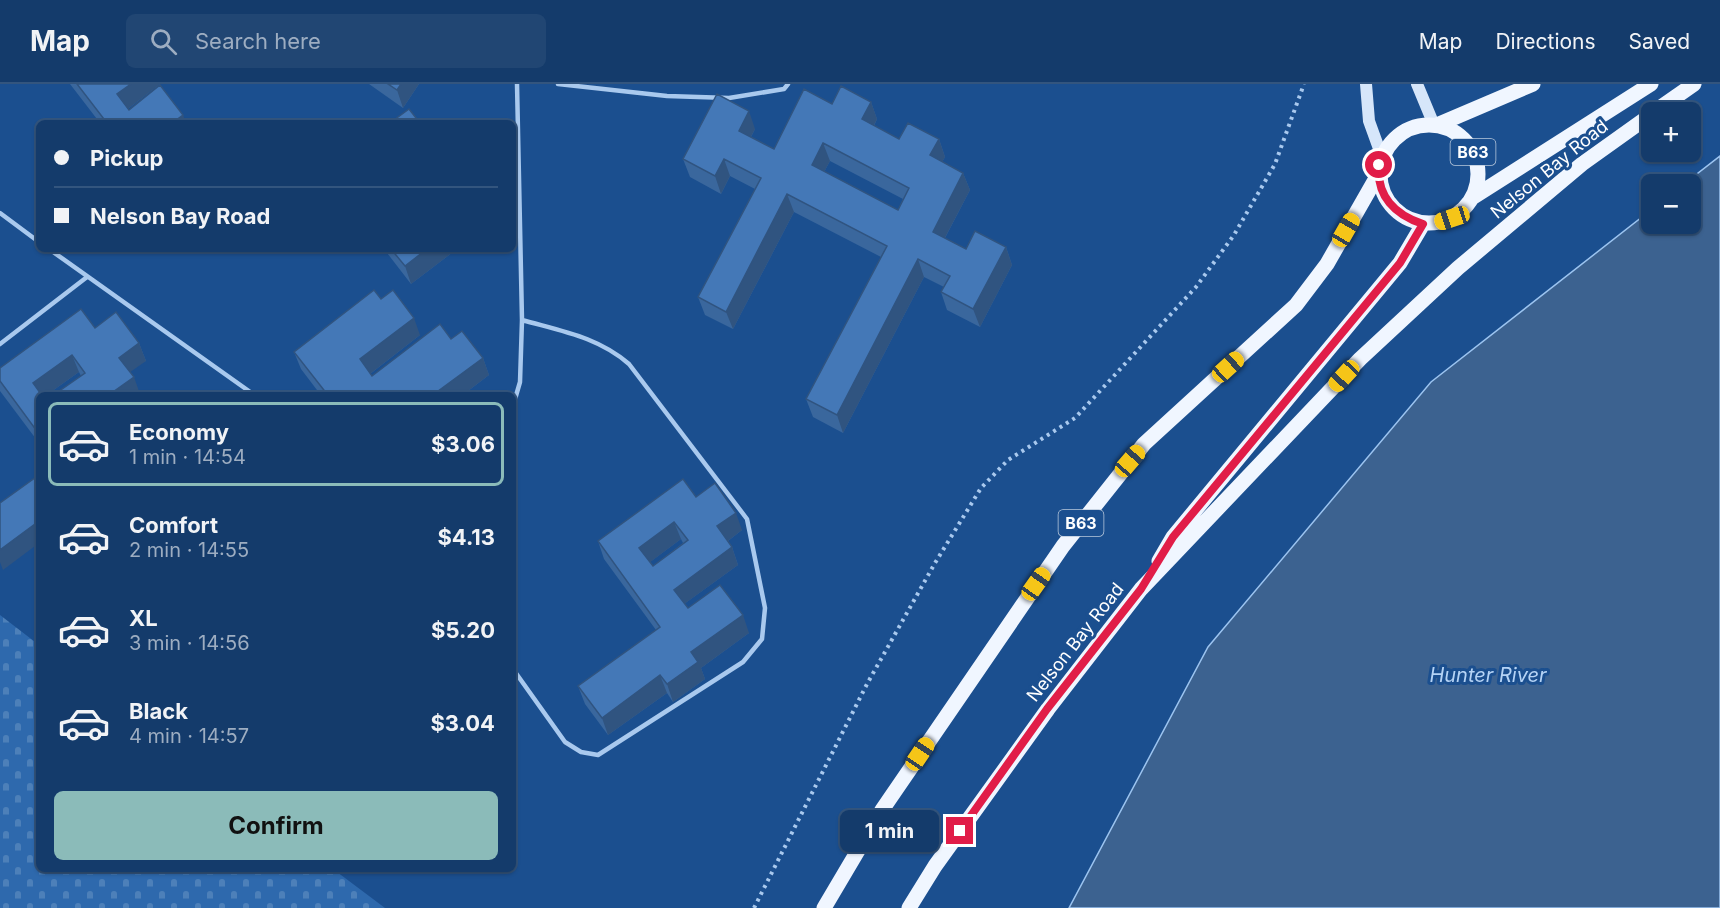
<!DOCTYPE html>
<meta charset="utf-8">
<style>
body{margin:0;font-family:Inter,sans-serif;background:#214673;color:#f1f3f6;height:100vh;display:flex;flex-direction:column;font-size:22px;white-space:nowrap}
*{box-sizing:border-box;margin:0}
p{font-size:20px;color:#9dadc1}
.icon{flex:none;width:33px;height:33px;fill:none;stroke:currentColor;stroke-width:2;stroke-linecap:round;stroke-linejoin:round}
.map{position:relative;flex:1;overflow:hidden}
.details{position:absolute;left:36px;top:308px;width:480px;height:480px;display:flex;flex-direction:column;background:#143b6b;border-radius:9px;box-shadow:0 2px 4px #0004,0 0 0 2px #33557e}
.details>*{flex:none}
.top-card{position:absolute;left:36px;top:36px;width:480px;height:132px;border-radius:9px;box-shadow:0 2px 4px #0004,0 0 0 2px #33557e;display:grid;align-content:center;height:132px;padding:0 18px;background:#143b6b}
.fabs{position:absolute;left:1641px;top:18px;display:grid;gap:12px}
.fabs a{display:grid;place-items:center;width:60px;height:60px;border-radius:9px;background:#143b6b;box-shadow:0 2px 4px #0004,0 0 0 2px #33557e;font-size:30px}
.end{position:absolute;width:27px;height:27px;margin:-14px;border:8px solid #e11d48;background:#fff;box-shadow:0 0 0 3px #fff}
.from{border-radius:50%}
.bubble{position:absolute;height:42px;border-radius:9px;background:#143b6b;box-shadow:0 2px 4px #0004,0 0 0 2px #33557e;font-size:20px;font-weight:700;line-height:42px;text-align:center}
.car{position:absolute;width:18px;height:36px;margin:-18px -9px;border-radius:8px;box-shadow:0 0 4px 2px #0007;background:linear-gradient(#f5c518 24%,#345 0 40%,#f5c518 0 76%,#345 0 86%,#f5c518 0)}
.top-card b{display:flex;align-items:center;gap:21px;height:57px;font-size:22px}
.top-card b+b{border-top:2px solid #33557e}
.top-card i{width:15px;height:15px;background:#f1f3f6}
ul{padding:10px 0 0;list-style:none}
li{display:flex;align-items:center;gap:18px;height:84px;margin:0 12px 9px;padding:0 6px;border:3px solid transparent;border-radius:9px}
li div{flex:1}
li b{display:block;font-size:22px}
li em{font-style:normal;font-weight:700}
li.current{border-color:#8bbbb9}
li>.icon{width:54px;height:54px;stroke-width:1.5}
.button{display:flex;gap:12px;margin-top:auto;padding:12px 18px}
.button a{flex:1;height:69px;border-radius:9px;background:#8bbbb9;color:#111;font-size:24px;font-weight:700;line-height:69px;text-align:center}
header{display:flex;align-items:center;gap:36px;box-sizing:border-box;height:84px;padding:0 30px;background:#143b6b;border-bottom:2px solid #33557e}
header strong{font-size:28px}
nav{display:flex;gap:33px;margin-inline-start:auto;font-size:21px}
.search{width:420px;height:54px;background:#214673;display:flex;align-items:center;gap:15px;box-sizing:border-box;padding:0 21px;border-radius:9px;color:#9dadc1;font-size:22px}
.map>svg:first-child{display:block}
.cemetery{fill:url(#cemetery-stones)}
.water{fill:#3c6290;stroke:#9cc4f0;stroke-width:1.5}
.lines{fill:none;stroke-linecap:round;stroke-linejoin:round}
.path{stroke:#a9c9ee;stroke-width:4;stroke-dasharray:3 4.5;stroke-linecap:butt}
.lane{stroke:#a9c9ee;stroke-width:4.5}
.secondary{stroke:#d6e6fa;stroke-width:12}
.primary{stroke:#f0f6ff;stroke-width:15}
.wall{fill:#3a679d;fill-rule:evenodd}
.shaded-wall{fill:#305480}
.building{fill:#4478b7;stroke:#305480;stroke-width:1.5;fill-rule:evenodd}
.route{stroke:#e11d48;stroke-width:8}
.labels{text-anchor:middle;dominant-baseline:central;stroke-width:6;stroke-linejoin:round;paint-order:stroke}
.shield{fill:#1b4f8f;stroke:#bbcadd;stroke-width:1.5}
.shield-label{font-size:16px;font-weight:bold;fill:#fff}
.street-label{font-size:18px;fill:#fff;stroke:#1b4f8f}
.water-label{font-size:20px;font-style:italic;fill:#b5d3f5;stroke:#1b4f8f}
</style>
<header>
<strong>Map</strong>
<div class="search"><svg class="icon" aria-label="search" viewBox="0 0 24 24"><circle cx="10" cy="10" r="6"/><path d="M15 15l6 6"/></svg>Search here</div>
<nav><a>Map</a><a>Directions</a><a>Saved</a></nav>
</header>
<div class="map">
<svg width="1720" height="824" viewBox="0 0 1720 824">
<defs>
<pattern id="cemetery-stones" width="16" height="16" patternUnits="userSpaceOnUse" patternTransform="scale(1.5)"><rect width="16" height="16" fill="#2e69ad"/><path d="M2 7V4a2 2 0 0 1 4 0v3zM10 15v-3a2 2 0 0 1 4 0v3z" fill="#4d80b9"/></pattern>
</defs>
<rect width="100%" height="100%" fill="#1b4f8f"/>
<!-- cemetery -->
<path class="cemetery" d="M 0,531 L 39,561 L 39,784 L 333,785 L 385,824 L 0,824 Z"/>
<!-- water -->
<path class="water" d="M 1720,72 L 1720,824 L 1069,824 L 1208,563 L 1431,298 L 1651,126 L 1652,140 L 1690,140 L 1690,100 L 1684,100 Z"/>
<g class="lines">
<!-- path -->
<path class="path" d="M 754,824 L 867,600 L 935,479 L 981,404 L 1008,376 L 1075,334 L 1196,203 L 1234,151 L 1275,80 L 1304,0"/>
<!-- lane -->
<path class="lane" d="M 558,0 L 667,12 L 729,14 L 784,5 L 788,0
M 0,129 L 39,158
M 49,165 L 253,310
M 0,260 L 87,193
M 513,322 L 520,298 L 522,236 L 517,0
M 513,585 L 565,658 L 581,668 L 598,671 L 743,578 L 762,555 L 765,524 L 747,435 L 629,280 C 598,253 561,247 522,236"/>
<!-- secondary -->
<path class="secondary" d="M 1366,0 L 1369,37 L 1382,73
M 1417,0 L 1434,41"/>
<!-- primary -->
<path class="primary" d="M 1654,28 L 1694,0
M1380 90a49 49 0 1 1 98 0a49 49 0 1 1-98 0Z
M 1437,41 L 1533,0
M 1472,114 L 1651,0
M 1159,477 L 1173,453 L 1400,179 L 1423,140
M 824,824 L 882,726 L 1063,462 L 1144,360 L 1296,221 L 1327,180 L 1379,89
M 909,824 L 935,782 L 1048,625 L 1141,505 L 1360,275 L 1458,184 L 1582,80 L 1652,30"/>
</g>
<!-- wall -->
<path class="wall" d="M 70,0 L 160,0 L 128,25 L 129,26 L 186,39 L 100,39 Z
M 369,0 L 419,0 L 403,24 Z
M 871,18 L 877,35 L 874,42 L 899,55 L 939,55 L 945,73 L 942,78 L 963,89 L 970,106 L 945,154 L 966,165 L 1006,163 L 1012,181 L 980,243 L 947,226 L 941,208 L 944,203 L 924,193 L 843,349 L 813,333 L 806,315 L 881,173 L 794,128 L 733,245 L 705,231 L 698,213 L 755,105 L 730,92 L 721,110 L 690,93 L 683,75 L 755,45 L 751,53 L 774,65 L 832,20 ZM 830,77 L 903,115 L 898,126 L 824,88 Z
M 384,165 L 457,165 L 411,200 Z
M 420,251 L 370,290 L 372,292 L 451,255 L 483,274 L 489,291 L 464,310 L 320,310 L 301,285 L 294,268 Z
M 139,259 L 146,277 L 81,292 L 79,288 L 48,310 L 39,310 L 39,359 L 0,307 L 0,284 Z
M 696,413 L 742,446 L 728,457 L 732,463 L 738,481 L 684,520 L 688,524 L 749,549 L 701,584 L 705,595 L 673,618 L 667,609 L 608,651 L 585,620 L 578,602 L 656,546 L 604,475 L 598,457 ZM 681,455 L 683,459 L 653,482 L 650,478 Z"/>
<!-- shaded-wall -->
<path class="shaded-wall" d="M 131,0 L 160,0 L 124,28 L 117,10 Z
M 401,0 L 419,0 L 403,24 L 397,6 Z
M 871,18 L 877,35 L 868,53 L 862,35 Z
M 749,27 L 755,45 L 745,64 L 739,47 Z
M 183,31 L 186,39 L 172,39 Z
M 939,55 L 945,73 L 936,89 L 930,71 Z
M 823,59 L 830,77 L 818,99 L 812,81 Z
M 724,75 L 730,92 L 721,110 L 715,92 Z
M 963,89 L 970,106 L 939,165 L 933,148 Z
M 787,110 L 794,128 L 733,245 L 726,228 Z
M 1006,163 L 1012,181 L 980,243 L 973,225 Z
M 427,165 L 457,165 L 411,200 L 405,182 Z
M 918,175 L 924,193 L 843,349 L 837,331 Z
M 414,234 L 420,251 L 366,293 L 360,275 Z
M 139,259 L 146,277 L 126,291 L 119,274 Z
M 72,271 L 79,288 L 48,310 L 39,310 L 33,299 Z
M 483,274 L 489,291 L 464,310 L 434,310 Z
M 134,293 L 140,310 L 110,310 Z
M 736,429 L 742,446 L 724,460 L 717,442 Z
M 39,437 L 39,459 L 3,486 L 0,478 L 0,466 Z
M 674,438 L 681,455 L 645,482 L 639,464 Z
M 732,463 L 738,481 L 680,523 L 674,506 Z
M 743,531 L 749,549 L 701,584 L 705,595 L 673,618 L 667,600 L 691,568 Z
M 660,591 L 667,609 L 608,651 L 602,634 Z"/>
<!-- building -->
<path class="building" d="M 77,0 L 131,0 L 117,10 L 129,26 L 160,1 L 183,31 L 172,39 L 107,39 Z
M 388,0 L 401,0 L 397,6 Z
M 841,2 L 871,18 L 862,35 L 899,55 L 908,39 L 939,55 L 930,71 L 963,89 L 933,148 L 966,165 L 975,147 L 1006,163 L 973,225 L 941,208 L 950,192 L 918,175 L 837,331 L 806,315 L 887,162 L 787,110 L 726,228 L 698,213 L 761,94 L 724,75 L 715,92 L 683,75 L 717,10 L 749,27 L 739,47 L 774,65 L 804,5 L 832,20 ZM 823,59 L 909,104 L 898,126 L 812,81 Z
M 409,25 L 420,39 L 390,39 Z
M 391,165 L 427,165 L 405,182 Z
M 374,206 L 381,215 L 393,206 L 414,234 L 360,275 L 372,292 L 440,240 L 451,255 L 462,247 L 483,274 L 434,310 L 327,310 L 294,268 Z
M 81,225 L 95,244 L 116,228 L 139,259 L 119,274 L 134,293 L 110,310 L 55,310 L 85,289 L 72,271 L 33,299 L 41,310 L 39,310 L 39,350 L 0,297 L 0,284 Z
M 39,391 L 39,437 L 0,466 L 0,419 Z
M 683,395 L 696,413 L 715,399 L 736,429 L 717,442 L 732,463 L 674,506 L 688,524 L 720,501 L 743,531 L 691,568 L 698,578 L 667,600 L 660,591 L 602,634 L 578,602 L 660,543 L 598,457 ZM 674,438 L 688,456 L 653,482 L 639,464 Z"/>
<g class="lines">
<!-- route -->
<path class="route" d="M 960,747 L 1047,625 L 1141,505 L 1173,453 L 1400,179 L 1423,140 C 1395,131 1376,112 1379,81"/>
</g>
<g class="labels">
<!-- shield labels -->
<g class="shield">
<rect x="1450.5" y="55" width="45" height="26" rx="4.5"/>
<rect x="1058.5" y="426" width="45" height="26" rx="4.5"/>
</g>
<g class="shield-label">
<text x="1473" y="68">B63</text>
<text x="1081" y="439">B63</text>
</g>
<!-- street labels -->
<g class="street-label">
<text transform="translate(1549 85) rotate(-39)">Nelson Bay Road</text>
<text transform="translate(1075 558) rotate(-52)">Nelson Bay Road</text>
</g>
<!-- water labels -->
<g class="water-label">
<text x="1488" y="591">Hunter River</text>
</g>
</g>
</svg>
<div class="fabs">
<a>+</a>
<a>−</a>
</div>
<i class="end from" style="left:1379px;top:81px"></i>
<i class="end" style="left:960px;top:747px"></i>
<div class="bubble" style="left:840px;top:726px;width:99px">1 min</div>
<i class="car" style="left:1452px;top:134px;rotate:252deg"></i>
<i class="car" style="left:1346px;top:146px;rotate:30deg"></i>
<i class="car" style="left:1228px;top:283px;rotate:48deg"></i>
<i class="car" style="left:1344px;top:292px;rotate:223deg"></i>
<i class="car" style="left:1130px;top:377px;rotate:41deg"></i>
<i class="car" style="left:1036px;top:500px;rotate:35deg"></i>
<i class="car" style="left:920px;top:670px;rotate:34deg"></i>
<div class="top-card">
<b><i class="from"></i>Pickup</b>
<b><i></i>Nelson Bay Road</b>
</div>
<section class="details">
<ul>
<li class="current"><svg class="icon" aria-label="car" viewBox="0 0 24 24"><path d="M5 17H2v-5l4-1 3-4h7l3 4 3 1v5h-3M9 17h6M6 11h13"/><circle cx="7" cy="17" r="2"/><circle cx="17" cy="17" r="2"/></svg><div><b>Economy</b><p>1 min · 14:54</p></div><em>$3.06</em></li>
<li><svg class="icon" aria-label="car" viewBox="0 0 24 24"><path d="M5 17H2v-5l4-1 3-4h7l3 4 3 1v5h-3M9 17h6M6 11h13"/><circle cx="7" cy="17" r="2"/><circle cx="17" cy="17" r="2"/></svg><div><b>Comfort</b><p>2 min · 14:55</p></div><em>$4.13</em></li>
<li><svg class="icon" aria-label="car" viewBox="0 0 24 24"><path d="M5 17H2v-5l4-1 3-4h7l3 4 3 1v5h-3M9 17h6M6 11h13"/><circle cx="7" cy="17" r="2"/><circle cx="17" cy="17" r="2"/></svg><div><b>XL</b><p>3 min · 14:56</p></div><em>$5.20</em></li>
<li><svg class="icon" aria-label="car" viewBox="0 0 24 24"><path d="M5 17H2v-5l4-1 3-4h7l3 4 3 1v5h-3M9 17h6M6 11h13"/><circle cx="7" cy="17" r="2"/><circle cx="17" cy="17" r="2"/></svg><div><b>Black</b><p>4 min · 14:57</p></div><em>$3.04</em></li>
</ul>
<div class="button"><a>Confirm</a></div>
</section>
</div>
